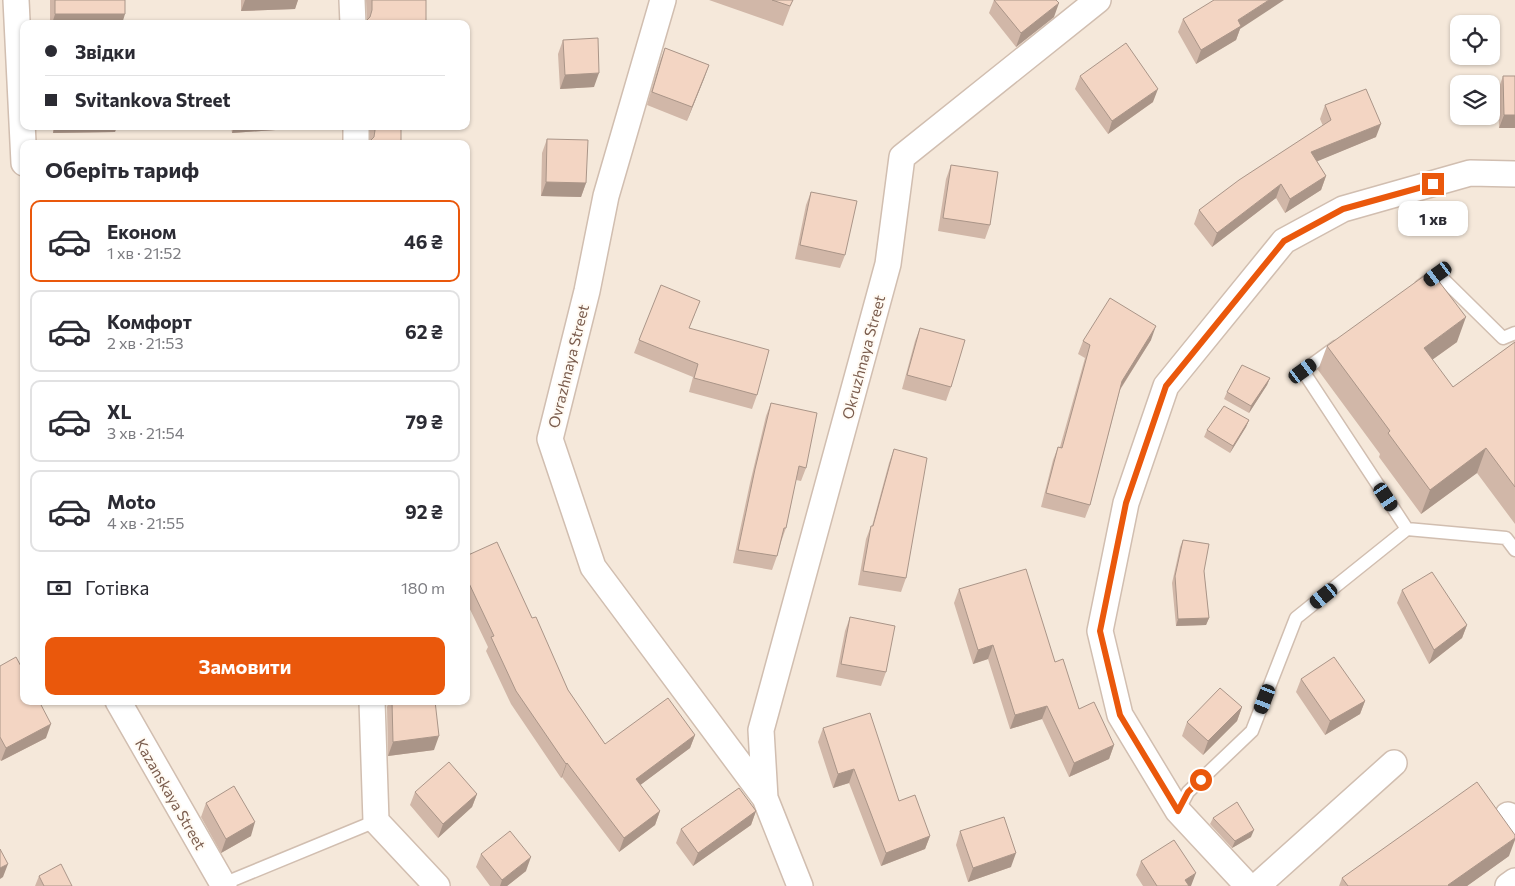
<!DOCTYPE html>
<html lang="uk">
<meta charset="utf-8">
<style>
body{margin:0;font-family:Commissioner,sans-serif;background:#f2f2f3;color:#2b2b33;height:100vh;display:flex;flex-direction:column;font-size:19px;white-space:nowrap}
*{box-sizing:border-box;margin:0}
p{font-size:16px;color:#7c7c81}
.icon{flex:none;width:28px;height:28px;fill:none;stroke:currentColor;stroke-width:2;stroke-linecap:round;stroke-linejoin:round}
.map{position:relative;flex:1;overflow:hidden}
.details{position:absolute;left:20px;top:140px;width:450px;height:565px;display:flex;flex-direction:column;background:#fff;border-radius:10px;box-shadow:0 1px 4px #0004}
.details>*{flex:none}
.guide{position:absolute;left:20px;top:20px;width:450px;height:110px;border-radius:10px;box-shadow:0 1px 4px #0004;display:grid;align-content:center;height:110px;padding:0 25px;background:#fff}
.fabs{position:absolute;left:1450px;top:15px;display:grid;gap:10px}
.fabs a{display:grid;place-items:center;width:50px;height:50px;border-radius:10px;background:#fff;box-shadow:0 1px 4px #0004;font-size:25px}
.end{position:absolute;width:22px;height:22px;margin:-11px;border:6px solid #ea580c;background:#fff;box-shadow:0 0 0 2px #fff}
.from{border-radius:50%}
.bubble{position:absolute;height:35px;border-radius:10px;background:#fff;box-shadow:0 1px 4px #0004;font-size:16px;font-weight:700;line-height:35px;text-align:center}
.car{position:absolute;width:15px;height:30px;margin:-15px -8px;border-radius:6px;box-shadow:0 0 4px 1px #0007;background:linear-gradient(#222 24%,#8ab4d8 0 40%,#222 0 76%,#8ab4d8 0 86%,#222 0)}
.guide b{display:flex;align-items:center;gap:18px;height:48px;font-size:19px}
.guide b+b{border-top:1px solid #e1e1e2}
.guide i{width:12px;height:12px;background:#2b2b33}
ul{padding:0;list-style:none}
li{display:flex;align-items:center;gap:15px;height:82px;margin:0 10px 8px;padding:0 15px;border:2px solid #e1e1e2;border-radius:10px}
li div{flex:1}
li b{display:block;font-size:19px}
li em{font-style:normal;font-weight:700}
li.selected{border-color:#ea580c}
li>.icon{width:45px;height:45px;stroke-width:1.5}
h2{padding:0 25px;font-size:22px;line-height:60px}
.pay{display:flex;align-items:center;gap:12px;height:55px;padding:0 25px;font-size:19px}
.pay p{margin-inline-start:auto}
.primary-button{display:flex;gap:10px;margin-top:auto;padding:10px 25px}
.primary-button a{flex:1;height:58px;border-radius:10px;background:#ea580c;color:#fff;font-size:20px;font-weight:700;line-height:58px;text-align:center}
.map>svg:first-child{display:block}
.residential{fill:#f5e8da;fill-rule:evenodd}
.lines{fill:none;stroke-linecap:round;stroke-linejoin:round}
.lane-casing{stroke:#d1beb0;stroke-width:15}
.street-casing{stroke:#d1beb0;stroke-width:28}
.lane{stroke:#fff;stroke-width:12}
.street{stroke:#fff;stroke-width:25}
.wall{fill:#d1b7a8}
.shaded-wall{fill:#aa9588}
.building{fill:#f3d5c3;stroke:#aa9588}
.route{stroke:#ea580c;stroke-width:6}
.labels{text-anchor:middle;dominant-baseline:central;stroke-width:4;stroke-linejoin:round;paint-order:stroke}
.street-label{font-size:15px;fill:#7a5c4d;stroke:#fffaf3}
</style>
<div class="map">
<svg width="1515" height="886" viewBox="0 0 1515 886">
<rect width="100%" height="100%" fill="#fdf6ec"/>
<!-- residential -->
<path class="residential" d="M 0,0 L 1515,0 L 1515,886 L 0,886 ZM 24,24 L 466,24 L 466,126 L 24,126 ZM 1459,24 L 1491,24 L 1491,56 L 1459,56 ZM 1459,84 L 1491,84 L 1491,116 L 1459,116 ZM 24,144 L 466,144 L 466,701 L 24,701 Z"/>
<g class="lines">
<defs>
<path id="lane" d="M 1421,286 L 1438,274 L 1503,338 L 1515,333
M 1336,347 L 1303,371 L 1407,529
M 1178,811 L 1188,792 L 1252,731 L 1296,618 L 1407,529 L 1506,538 L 1515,550
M 218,886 L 376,821"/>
<path id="street" d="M 16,0 L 24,163
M 352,0 L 353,24
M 663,0 L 606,196 L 587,291 L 550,439 L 593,567 L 765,798 L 800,886
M 356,126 L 356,144
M 118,701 L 224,886
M 372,701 L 376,821 L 437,886
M 765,798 L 761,730 L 888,264 L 902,157 L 1098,0
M 1508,815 L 1515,825
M 1248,886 L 1178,811 L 1120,715 L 1100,631 L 1126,503 L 1166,386 L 1284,241 L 1343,209 L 1470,173 L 1515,174
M 1257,886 L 1394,763
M 1508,886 L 1515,881"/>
</defs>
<!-- lane casing -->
<use href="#lane" class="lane-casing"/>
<!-- street casing -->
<use href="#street" class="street-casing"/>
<!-- lane -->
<use href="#lane" class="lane"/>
<!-- street -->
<use href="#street" class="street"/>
</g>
<!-- wall -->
<path class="wall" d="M 50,0 L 125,0 L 122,24 L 50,24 Z
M 241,0 L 298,0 L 295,9 L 241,11 Z
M 366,0 L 426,0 L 426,24 L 363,24 L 367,20 Z
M 709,0 L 793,0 L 783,26 Z
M 994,0 L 1054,17 L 1016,47 L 989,13 Z
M 1183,19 L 1240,29 L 1236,40 L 1196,64 L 1178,32 Z
M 563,40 L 594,87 L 560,89 L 558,54 Z
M 665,48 L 709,65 L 687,121 L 647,105 L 660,61 Z
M 1080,76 L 1153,102 L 1108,134 L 1075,89 Z
M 1503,76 L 1515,128 L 1499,128 L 1498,90 Z
M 1325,105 L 1376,137 L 1317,161 L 1326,176 L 1321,190 L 1285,213 L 1276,198 L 1212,247 L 1194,224 L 1199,210 L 1323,126 L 1320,119 Z
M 53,126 L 117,126 L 115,132 L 53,133 Z
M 231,126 L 291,126 L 290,129 L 232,133 Z
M 370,126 L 401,126 L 400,144 L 369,144 L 370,141 Z
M 547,139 L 586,183 L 581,197 L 541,196 L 542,153 Z
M 951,165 L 990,225 L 985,239 L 938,231 L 946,179 Z
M 811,192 L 845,255 L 840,268 L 795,259 L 806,205 Z
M 695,314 L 689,328 L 757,395 L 752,409 L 689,392 L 693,377 L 634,353 L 639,340 Z
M 920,328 L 951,387 L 946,401 L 902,389 L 915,341 Z
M 1151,340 L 1120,390 L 1090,505 L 1085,518 L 1041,507 L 1053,460 L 1058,447 L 1060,447 L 1085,358 L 1078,354 L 1083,341 Z
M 1457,342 L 1432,360 L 1453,387 L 1515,342 L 1515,524 L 1477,473 L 1421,514 L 1379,457 L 1380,454 L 1318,370 L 1327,346 Z
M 1270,378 L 1267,385 L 1249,413 L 1224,399 L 1227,392 Z
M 771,403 L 806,468 L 801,481 L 796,480 L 786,528 L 781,542 L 777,556 L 772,570 L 733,563 L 750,483 L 766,416 Z
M 1249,420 L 1246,427 L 1230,453 L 1204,437 L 1207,430 Z
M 894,449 L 906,578 L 901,592 L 858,585 L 866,539 L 871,526 L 872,526 L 889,463 Z
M 1183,540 L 1204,571 L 1209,618 L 1206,625 L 1176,626 L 1172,583 L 1180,547 Z
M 466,556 L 532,618 L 568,690 L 605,744 L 695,735 L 690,748 L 640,785 L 660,811 L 655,825 L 619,852 L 562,777 L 561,778 L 511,704 L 486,651 L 488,647 L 466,601 Z
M 959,589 L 1055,662 L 1079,709 L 1114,745 L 1109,759 L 1069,777 L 1042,719 L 1010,729 L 988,659 L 973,664 L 954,603 Z
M 1402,590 L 1467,625 L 1462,638 L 1429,664 L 1397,603 Z
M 850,617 L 886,672 L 881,686 L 836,677 L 845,631 Z
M 0,666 L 46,738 L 1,761 L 0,760 Z
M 1301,679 L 1365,701 L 1360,714 L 1325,735 L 1296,692 Z
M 389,701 L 392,701 L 434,750 L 388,756 L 387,707 Z
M 1242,707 L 1237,721 L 1203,755 L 1182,736 L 1187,722 Z
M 823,728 L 899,801 L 930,836 L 925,849 L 881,866 L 849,783 L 833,788 L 818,742 Z
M 415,792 L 477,794 L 472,807 L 438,838 L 410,805 Z
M 206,803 L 251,836 L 221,853 L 201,817 Z
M 756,811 L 751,825 L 693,866 L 676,843 L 681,829 Z
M 1213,818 L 1251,837 L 1232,848 L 1210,824 Z
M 960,831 L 1011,867 L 968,882 L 956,845 Z
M 481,854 L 526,871 L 507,886 L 490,886 L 476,867 Z
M 1509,856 L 1467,886 L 1339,886 L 1342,878 Z
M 1141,861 L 1191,886 L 1143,886 L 1136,875 Z
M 39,876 L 72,886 L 35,886 Z"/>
<!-- shaded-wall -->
<path class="shaded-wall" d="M 245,0 L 298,0 L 295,9 L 241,11 Z
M 1269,0 L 1284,0 L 1240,29 L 1236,40 L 1196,64 L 1201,50 L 1238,20 Z
M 1059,3 L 1054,17 L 1016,47 L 1021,33 Z
M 55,14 L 125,14 L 122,24 L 52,24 Z
M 709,65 L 704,79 L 687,121 L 692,107 Z
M 599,73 L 594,87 L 560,89 L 565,75 Z
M 1158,89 L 1153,102 L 1108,134 L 1112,121 Z
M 1504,115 L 1515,115 L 1515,128 L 1499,128 Z
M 1381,124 L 1376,137 L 1306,166 L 1311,152 Z
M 55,126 L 117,126 L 115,132 L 53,133 Z
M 234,126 L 291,126 L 290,129 L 232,133 Z
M 370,141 L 401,143 L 400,144 L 369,144 Z
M 1326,176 L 1321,190 L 1285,213 L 1290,199 Z
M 546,182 L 586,183 L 581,197 L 541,196 Z
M 1281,184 L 1276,198 L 1212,247 L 1217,233 Z
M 1466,317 L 1457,342 L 1415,372 L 1424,348 Z
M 1156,326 L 1151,340 L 1117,394 L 1122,381 Z
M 1270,378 L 1267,385 L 1249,413 L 1251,406 Z
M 1249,420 L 1246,427 L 1230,453 L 1233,446 Z
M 1486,448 L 1477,473 L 1421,514 L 1430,490 Z
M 1209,618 L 1206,625 L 1176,626 L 1178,619 Z
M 1467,625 L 1462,638 L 1429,664 L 1434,650 Z
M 993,645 L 988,659 L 973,664 L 978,650 Z
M 1365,701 L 1360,714 L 1325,735 L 1330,721 Z
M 1047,706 L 1042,719 L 1010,729 L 1015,715 Z
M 1242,707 L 1237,721 L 1203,755 L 1208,741 Z
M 51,724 L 46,738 L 1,761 L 6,748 Z
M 695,735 L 690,748 L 631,792 L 636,779 Z
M 439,736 L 434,750 L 388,756 L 393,742 Z
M 1114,745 L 1109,759 L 1069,777 L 1074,763 Z
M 567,763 L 562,777 L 561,778 L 566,764 Z
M 854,769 L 849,783 L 833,788 L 838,774 Z
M 477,794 L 472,807 L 438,838 L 443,824 Z
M 660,811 L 655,825 L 619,852 L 624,838 Z
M 756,811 L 751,825 L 693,866 L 698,853 Z
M 255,822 L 251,836 L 221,853 L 226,839 Z
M 1254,830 L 1251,837 L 1232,848 L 1235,841 Z
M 930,836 L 925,849 L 881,866 L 886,853 Z
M 1515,838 L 1515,840 L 1509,856 L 1467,886 L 1448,886 L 1448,885 Z
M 1016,853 L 1011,867 L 968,882 L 973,868 Z
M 531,857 L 526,871 L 507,886 L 500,886 L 502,880 Z
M 8,864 L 3,877 L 0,879 L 0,868 Z
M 1196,873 L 1191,886 L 1182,886 L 1185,880 Z"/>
<!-- building -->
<path class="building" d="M 55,0 L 125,0 L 125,14 L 55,14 Z
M 372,0 L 426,0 L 426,23 L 363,24 L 370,17 L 372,10 Z
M 772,0 L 793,0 L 790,6 Z
M 994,0 L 1056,0 L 1059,3 L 1021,33 Z
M 1214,0 L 1269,0 L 1238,20 L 1241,26 L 1201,50 L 1183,19 Z
M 598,38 L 599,73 L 565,75 L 563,40 Z
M 1126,43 L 1158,89 L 1112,121 L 1080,76 Z
M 665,48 L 709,65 L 692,107 L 652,92 Z
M 1503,76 L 1515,76 L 1515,115 L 1504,115 Z
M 1366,89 L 1381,124 L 1311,152 L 1326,176 L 1290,199 L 1281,184 L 1217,233 L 1199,210 L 1239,180 L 1331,120 L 1325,105 Z
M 375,126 L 401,126 L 401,143 L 370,141 L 374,137 L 375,130 Z
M 547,139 L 588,140 L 586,183 L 546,182 Z
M 951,165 L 998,172 L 990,225 L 943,218 Z
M 811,192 L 857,201 L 845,255 L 800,245 Z
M 1431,271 L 1466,317 L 1424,348 L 1453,387 L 1515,342 L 1515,487 L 1486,448 L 1430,490 L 1388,433 L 1390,431 L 1327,346 Z
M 661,285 L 700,301 L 689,328 L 769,350 L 757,395 L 694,378 L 698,364 L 639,340 Z
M 1110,298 L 1156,326 L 1122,381 L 1090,505 L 1046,493 L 1058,447 L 1062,448 L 1090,345 L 1083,341 Z
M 920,328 L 965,340 L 951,387 L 907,375 Z
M 1242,365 L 1270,378 L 1251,406 L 1227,392 Z
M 771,403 L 817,413 L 806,468 L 799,466 L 786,528 L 784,528 L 777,556 L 738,550 L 755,469 Z
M 1224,406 L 1249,420 L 1233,446 L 1207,430 Z
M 894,449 L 927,458 L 906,578 L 863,571 L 871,526 L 873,526 Z
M 1183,540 L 1209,544 L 1204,571 L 1209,618 L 1178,619 L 1175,576 Z
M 497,542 L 532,618 L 536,617 L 568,690 L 605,744 L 668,698 L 695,735 L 636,779 L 660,811 L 624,838 L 567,763 L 566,764 L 516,691 L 491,637 L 494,636 L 466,577 L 466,556 Z
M 1026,569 L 1055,662 L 1063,659 L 1079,709 L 1094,702 L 1114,745 L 1074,763 L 1047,706 L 1015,715 L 993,645 L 978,650 L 959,589 Z
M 1432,572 L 1467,625 L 1434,650 L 1402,590 Z
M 850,617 L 895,626 L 886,672 L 841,664 Z
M 16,657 L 24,672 L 24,701 L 39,701 L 51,724 L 6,748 L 0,737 L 0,666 Z
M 1334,657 L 1365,701 L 1330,721 L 1301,679 Z
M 1220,688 L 1242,707 L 1208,741 L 1187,722 Z
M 392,701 L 435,701 L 439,736 L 393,742 Z
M 870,713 L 899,801 L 915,795 L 930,836 L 886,853 L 854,769 L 838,774 L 823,728 Z
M 449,762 L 477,794 L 443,824 L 415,792 Z
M 1477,782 L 1515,835 L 1515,838 L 1448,885 L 1449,886 L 1348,886 L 1342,878 Z
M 234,786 L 255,822 L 226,839 L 206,803 Z
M 739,788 L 756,811 L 698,853 L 681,829 Z
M 1237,802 L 1254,830 L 1235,841 L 1213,818 Z
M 1004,817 L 1016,853 L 973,868 L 960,831 Z
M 510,831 L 531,857 L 502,880 L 481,854 Z
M 1174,840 L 1196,873 L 1185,880 L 1189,886 L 1157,886 L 1141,861 Z
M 0,849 L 8,864 L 0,868 Z
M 61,864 L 72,886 L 44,886 L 39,876 Z"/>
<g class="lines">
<!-- route -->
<path class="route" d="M 1201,780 L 1188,792 L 1178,811 L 1120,715 L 1100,631 L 1126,503 L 1166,386 L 1284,241 L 1343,209 L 1433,184"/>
</g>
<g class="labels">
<!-- street labels -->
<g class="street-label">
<text transform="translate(863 357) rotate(-75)">Okruzhnaya Street</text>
<text transform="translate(568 366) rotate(-76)">Ovrazhnaya Street</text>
<text transform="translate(171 794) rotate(60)">Kazanskaya Street</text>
</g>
</g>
</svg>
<div class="fabs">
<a><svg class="icon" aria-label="locate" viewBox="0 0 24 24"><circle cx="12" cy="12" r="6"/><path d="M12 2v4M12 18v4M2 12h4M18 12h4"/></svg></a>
<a><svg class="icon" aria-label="layers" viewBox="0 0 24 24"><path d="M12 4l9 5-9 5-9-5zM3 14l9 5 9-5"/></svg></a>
</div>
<i class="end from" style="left:1201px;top:780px"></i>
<i class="end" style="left:1433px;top:184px"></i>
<div class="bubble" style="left:1398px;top:201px;width:70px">1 хв</div>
<i class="car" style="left:1438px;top:274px;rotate:234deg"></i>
<i class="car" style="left:1303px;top:371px;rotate:54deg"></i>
<i class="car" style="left:1386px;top:497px;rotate:147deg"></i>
<i class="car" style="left:1324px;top:596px;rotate:231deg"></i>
<i class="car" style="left:1265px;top:699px;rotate:201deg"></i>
<div class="guide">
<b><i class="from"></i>Звідки</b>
<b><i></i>Svitankova Street</b>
</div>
<section class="details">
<h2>Оберіть тариф</h2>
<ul>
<li class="selected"><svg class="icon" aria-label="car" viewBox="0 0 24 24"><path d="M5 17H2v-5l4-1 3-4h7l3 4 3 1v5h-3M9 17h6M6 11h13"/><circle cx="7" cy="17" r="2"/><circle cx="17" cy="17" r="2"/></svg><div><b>Економ</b><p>1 хв · 21:52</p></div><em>46 ₴</em></li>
<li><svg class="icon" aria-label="car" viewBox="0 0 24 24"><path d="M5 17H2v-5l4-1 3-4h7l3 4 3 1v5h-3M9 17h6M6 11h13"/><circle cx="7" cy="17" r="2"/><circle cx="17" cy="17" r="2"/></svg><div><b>Комфорт</b><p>2 хв · 21:53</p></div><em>62 ₴</em></li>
<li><svg class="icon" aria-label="car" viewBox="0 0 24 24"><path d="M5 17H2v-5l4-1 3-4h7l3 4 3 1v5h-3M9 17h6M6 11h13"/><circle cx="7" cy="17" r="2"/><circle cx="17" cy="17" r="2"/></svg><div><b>XL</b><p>3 хв · 21:54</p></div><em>79 ₴</em></li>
<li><svg class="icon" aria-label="car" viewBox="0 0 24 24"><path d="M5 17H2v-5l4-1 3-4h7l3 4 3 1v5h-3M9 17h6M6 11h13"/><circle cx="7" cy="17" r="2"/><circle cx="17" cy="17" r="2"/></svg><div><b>Moto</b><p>4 хв · 21:55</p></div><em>92 ₴</em></li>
</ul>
<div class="pay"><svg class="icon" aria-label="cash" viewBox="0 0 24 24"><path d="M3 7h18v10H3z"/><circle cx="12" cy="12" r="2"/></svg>Готівка<p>180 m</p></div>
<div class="primary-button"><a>Замовити</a></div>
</section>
</div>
